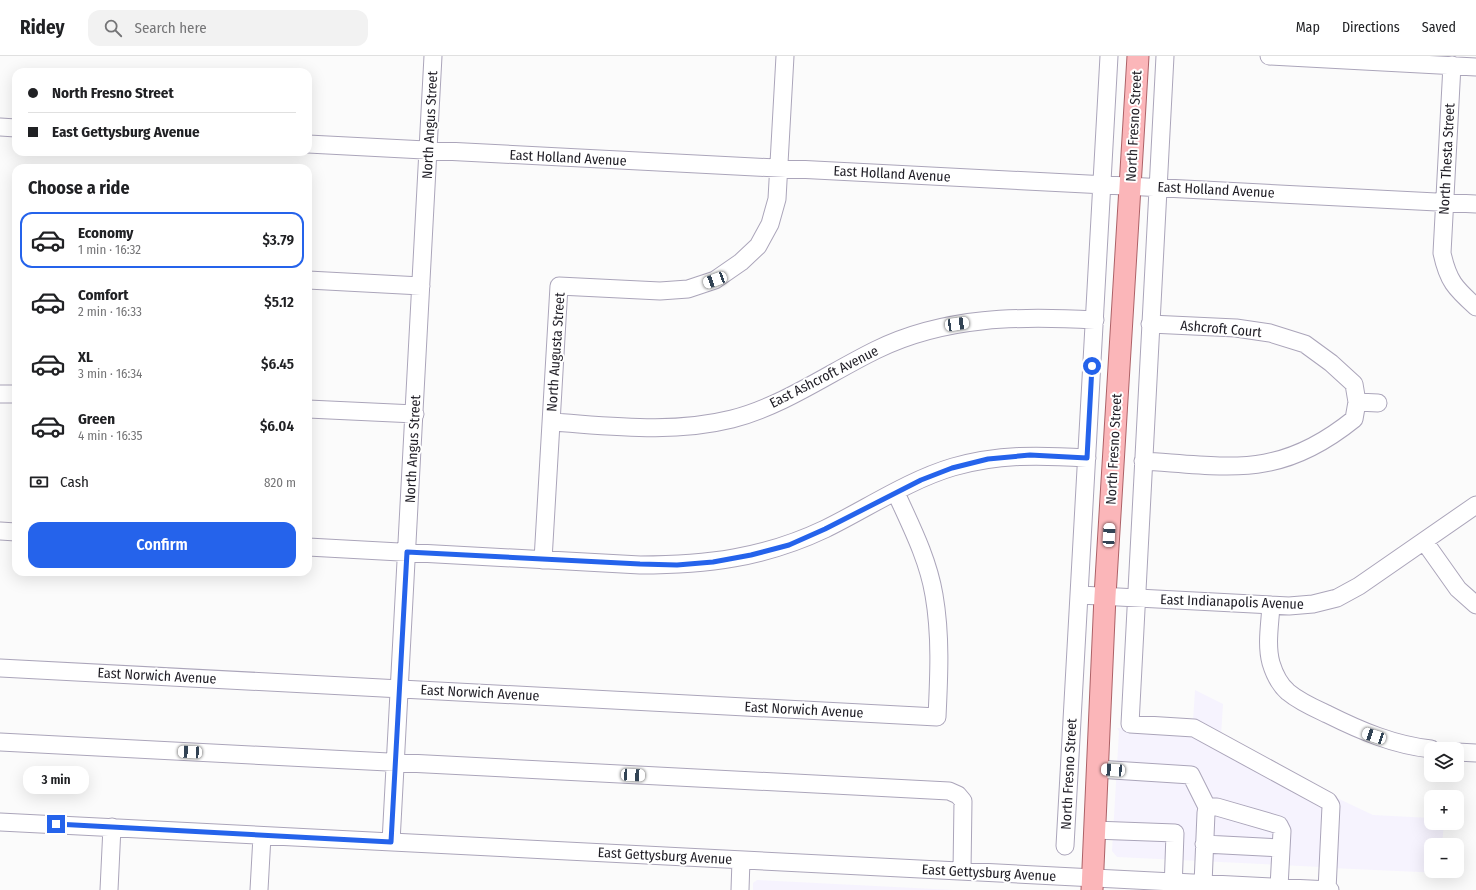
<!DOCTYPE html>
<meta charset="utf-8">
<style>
body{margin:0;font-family:"Fira Sans Condensed",sans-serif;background:#f2f2f2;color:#202124;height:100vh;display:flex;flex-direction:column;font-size:15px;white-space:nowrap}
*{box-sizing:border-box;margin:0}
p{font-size:13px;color:#757577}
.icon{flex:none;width:22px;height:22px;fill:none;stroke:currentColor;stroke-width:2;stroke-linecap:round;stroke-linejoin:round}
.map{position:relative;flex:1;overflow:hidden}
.side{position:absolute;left:12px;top:108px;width:300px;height:412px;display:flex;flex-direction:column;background:#fff;border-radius:12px;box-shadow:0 4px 16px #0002}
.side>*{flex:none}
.banner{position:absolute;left:12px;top:12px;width:300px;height:88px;border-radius:12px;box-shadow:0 4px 16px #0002;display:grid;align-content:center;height:88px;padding:0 16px;background:#fff}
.controls{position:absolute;left:1424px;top:686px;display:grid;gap:8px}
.controls a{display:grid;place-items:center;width:40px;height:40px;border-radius:8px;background:#fff;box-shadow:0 4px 16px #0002;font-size:20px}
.end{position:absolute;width:18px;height:18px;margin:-9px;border:5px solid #2563eb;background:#fff;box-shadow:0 0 0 2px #fff}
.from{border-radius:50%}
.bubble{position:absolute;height:28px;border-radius:12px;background:#fff;box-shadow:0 4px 16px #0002;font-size:13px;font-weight:600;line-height:28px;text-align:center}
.car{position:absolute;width:12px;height:24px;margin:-12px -6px;border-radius:5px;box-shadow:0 0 3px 1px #0007;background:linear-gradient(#fff 24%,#345 0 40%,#fff 0 76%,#345 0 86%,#fff 0)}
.banner b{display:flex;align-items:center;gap:14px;height:38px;font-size:15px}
.banner b+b{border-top:1px solid #e0e0e0}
.banner i{width:10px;height:10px;background:#202124}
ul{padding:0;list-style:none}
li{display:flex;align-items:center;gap:12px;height:56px;margin:0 8px 6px;padding:0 8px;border:2px solid transparent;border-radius:12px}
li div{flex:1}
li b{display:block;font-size:15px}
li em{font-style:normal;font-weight:600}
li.on{border-color:#2563eb}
li>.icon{width:36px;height:36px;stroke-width:1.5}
h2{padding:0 16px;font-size:18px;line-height:48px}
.pay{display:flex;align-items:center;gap:10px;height:44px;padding:0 16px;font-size:15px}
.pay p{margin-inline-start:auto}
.primary-button{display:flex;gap:8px;margin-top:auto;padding:8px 16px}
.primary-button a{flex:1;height:46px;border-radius:12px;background:#2563eb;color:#fff;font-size:16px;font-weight:600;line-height:46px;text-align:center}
header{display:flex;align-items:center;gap:24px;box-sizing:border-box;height:56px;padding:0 20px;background:#fff;border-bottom:1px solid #e0e0e0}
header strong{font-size:19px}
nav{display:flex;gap:22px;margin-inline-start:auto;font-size:14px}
.search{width:280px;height:36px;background:#f2f2f2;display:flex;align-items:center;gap:10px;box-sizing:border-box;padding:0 14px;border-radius:12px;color:#757577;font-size:15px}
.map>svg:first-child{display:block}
.built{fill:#f6f3fe}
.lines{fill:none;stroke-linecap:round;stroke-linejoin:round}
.minor-casing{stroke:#aba5ba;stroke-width:19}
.major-casing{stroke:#ad6167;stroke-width:23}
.minor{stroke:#fff;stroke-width:17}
.major{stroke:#fbb6b9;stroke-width:21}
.route{stroke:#2563eb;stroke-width:5}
.labels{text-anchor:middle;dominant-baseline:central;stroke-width:4;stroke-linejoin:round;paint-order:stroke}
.street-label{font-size:14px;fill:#1f1d25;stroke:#fff}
</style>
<header>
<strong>Ridey</strong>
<div class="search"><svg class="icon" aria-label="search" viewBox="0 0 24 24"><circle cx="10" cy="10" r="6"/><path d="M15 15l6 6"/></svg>Search here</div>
<nav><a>Map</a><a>Directions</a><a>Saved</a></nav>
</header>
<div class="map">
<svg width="1476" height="834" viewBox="0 0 1476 834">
<rect width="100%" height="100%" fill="#fbfbfb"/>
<!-- built -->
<path class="built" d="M 1195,634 L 1223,648 L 1221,680 L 1193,665 Z
M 1117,672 L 1190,676 L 1324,747 L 1321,811 L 1117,801 L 1112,795 L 1119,675 Z
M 1335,741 L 1373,759 L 1431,762 L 1431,767 L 1444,767 L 1442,789 L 1431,789 L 1431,815 L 1441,815 L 1441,817 L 1331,812 Z
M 757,824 L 954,834 L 753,834 L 753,827 Z"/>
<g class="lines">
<defs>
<path id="minor" d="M 1165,0 L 1130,668 L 1194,672 L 1328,745 L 1331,750 L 1327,834
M 1269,0 L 1476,11
M 1452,9 L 1442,197 C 1448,225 1455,232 1476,251
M 0,71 L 16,72
M 308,88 L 1476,148
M 308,224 L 421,230
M 1150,268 L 1236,272 L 1270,277 L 1305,288 L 1331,307 L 1354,328 L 1357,346
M 0,338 L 16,338
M 308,353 L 415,358
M 552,366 C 612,370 672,378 732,363 C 783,350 829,317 876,294 C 945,260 1020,260 1095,264
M 1143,405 C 1180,407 1229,414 1265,407 C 1299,401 1328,384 1354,363 L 1357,346 L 1378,347
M 0,475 L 16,476
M 1424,485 L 1458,533 L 1476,549
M 308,491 L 640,509 C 706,509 764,502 825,473 C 866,453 909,424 953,411 C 999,398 1039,399 1087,402
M 543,504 L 559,230 L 660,235 L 688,233 L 715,224 L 741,206 L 758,190 L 770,168 L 777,143 L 785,0
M 1080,539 L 1289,550 L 1313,548 L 1337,542 L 1359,530 L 1476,449
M 1271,549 C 1270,568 1266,589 1271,607 C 1274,617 1280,629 1288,636 C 1300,646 1314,652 1327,658 C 1361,675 1394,689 1431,693
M 0,612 L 937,661 C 939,620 941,579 934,539 C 928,503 911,470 896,437
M 0,686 L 949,735 L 958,739 L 963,745 L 962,815
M 1457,696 L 1476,697
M 1097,713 L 1191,719 L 1207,751
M 0,766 L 1330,834
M 1094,774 L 1175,777 L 1173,834
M 391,786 L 433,0
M 1204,788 L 1281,792
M 1065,790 L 1109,0
M 1203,828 L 1206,757 L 1207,751 L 1217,751 L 1279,769 L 1282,775 L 1279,831
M 109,834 L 112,771
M 259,834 L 262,780
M 740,834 L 741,804"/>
<path id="major" d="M 1092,834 L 1105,540 L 1138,0"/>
</defs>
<!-- minor casing -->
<use href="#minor" class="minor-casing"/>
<!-- major casing -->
<use href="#major" class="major-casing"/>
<!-- minor -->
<use href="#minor" class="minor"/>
<!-- major -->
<use href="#major" class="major"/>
</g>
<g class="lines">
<!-- route -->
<path class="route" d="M 56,768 L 391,786 L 407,496 L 640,508 L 677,509 L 713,506 L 751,499 L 789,489 L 825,473 L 921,424 L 952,412 L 988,403 L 1030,399 L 1087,402 L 1092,310"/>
</g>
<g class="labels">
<!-- street labels -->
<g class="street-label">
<text transform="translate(430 69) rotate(-87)">North Angus Street</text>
<text transform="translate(1134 70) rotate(-87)">North Fresno Street</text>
<text transform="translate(568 102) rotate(3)">East Holland Avenue</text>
<text transform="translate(1447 103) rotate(-87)">North Thesta Street</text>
<text transform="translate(892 118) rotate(3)">East Holland Avenue</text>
<text transform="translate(1216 134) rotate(3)">East Holland Avenue</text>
<text transform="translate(1221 273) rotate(5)">Ashcroft Court</text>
<text transform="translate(556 296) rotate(-86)">North Augusta Street</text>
<text transform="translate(824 321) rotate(-27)">East Ashcroft Avenue</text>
<text transform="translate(413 393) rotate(-87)">North Angus Street</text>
<text transform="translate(1114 393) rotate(-87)">North Fresno Street</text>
<text transform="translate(1232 546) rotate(2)">East Indianapolis Avenue</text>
<text transform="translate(157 620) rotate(3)">East Norwich Avenue</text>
<text transform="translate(480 637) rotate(3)">East Norwich Avenue</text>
<text transform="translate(804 654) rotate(3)">East Norwich Avenue</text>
<text transform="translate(1069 718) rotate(-87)">North Fresno Street</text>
<text transform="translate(665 800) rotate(3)">East Gettysburg Avenue</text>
<text transform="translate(989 817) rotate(3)">East Gettysburg Avenue</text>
</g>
</g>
</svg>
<div class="controls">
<a><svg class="icon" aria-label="layers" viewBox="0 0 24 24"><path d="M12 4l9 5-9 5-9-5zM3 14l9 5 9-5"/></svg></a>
<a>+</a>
<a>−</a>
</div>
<i class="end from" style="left:1092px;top:310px"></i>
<i class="end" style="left:56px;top:768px"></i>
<div class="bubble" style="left:23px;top:710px;width:66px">3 min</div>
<i class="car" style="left:715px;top:224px;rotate:250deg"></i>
<i class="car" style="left:957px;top:268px;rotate:82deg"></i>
<i class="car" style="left:1109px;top:479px;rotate:3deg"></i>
<i class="car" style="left:1374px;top:680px;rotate:288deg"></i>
<i class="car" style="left:190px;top:696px;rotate:273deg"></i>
<i class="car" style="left:1113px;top:714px;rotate:274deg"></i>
<i class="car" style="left:633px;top:719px;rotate:93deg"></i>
<div class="banner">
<b><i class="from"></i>North Fresno Street</b>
<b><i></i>East Gettysburg Avenue</b>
</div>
<section class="side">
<h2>Choose a ride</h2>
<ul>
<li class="on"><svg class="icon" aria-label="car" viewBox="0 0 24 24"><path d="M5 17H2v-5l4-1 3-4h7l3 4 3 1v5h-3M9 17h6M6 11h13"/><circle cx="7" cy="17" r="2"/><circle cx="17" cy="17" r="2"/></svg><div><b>Economy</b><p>1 min · 16:32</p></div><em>$3.79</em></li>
<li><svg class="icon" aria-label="car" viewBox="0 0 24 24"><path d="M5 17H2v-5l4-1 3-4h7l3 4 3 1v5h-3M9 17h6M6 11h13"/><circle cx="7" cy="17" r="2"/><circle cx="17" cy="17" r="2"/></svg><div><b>Comfort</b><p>2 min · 16:33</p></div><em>$5.12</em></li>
<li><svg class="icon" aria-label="car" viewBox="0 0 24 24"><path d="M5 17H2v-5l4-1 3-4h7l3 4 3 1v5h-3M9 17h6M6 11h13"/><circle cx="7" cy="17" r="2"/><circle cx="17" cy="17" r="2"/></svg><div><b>XL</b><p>3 min · 16:34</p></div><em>$6.45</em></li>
<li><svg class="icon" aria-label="car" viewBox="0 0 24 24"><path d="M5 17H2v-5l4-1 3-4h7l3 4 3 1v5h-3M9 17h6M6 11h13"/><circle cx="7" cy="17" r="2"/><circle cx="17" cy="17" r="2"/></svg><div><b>Green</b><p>4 min · 16:35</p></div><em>$6.04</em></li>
</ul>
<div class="pay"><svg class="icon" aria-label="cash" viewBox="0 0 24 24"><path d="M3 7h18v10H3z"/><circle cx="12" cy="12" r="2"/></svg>Cash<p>820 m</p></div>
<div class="primary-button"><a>Confirm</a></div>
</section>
</div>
